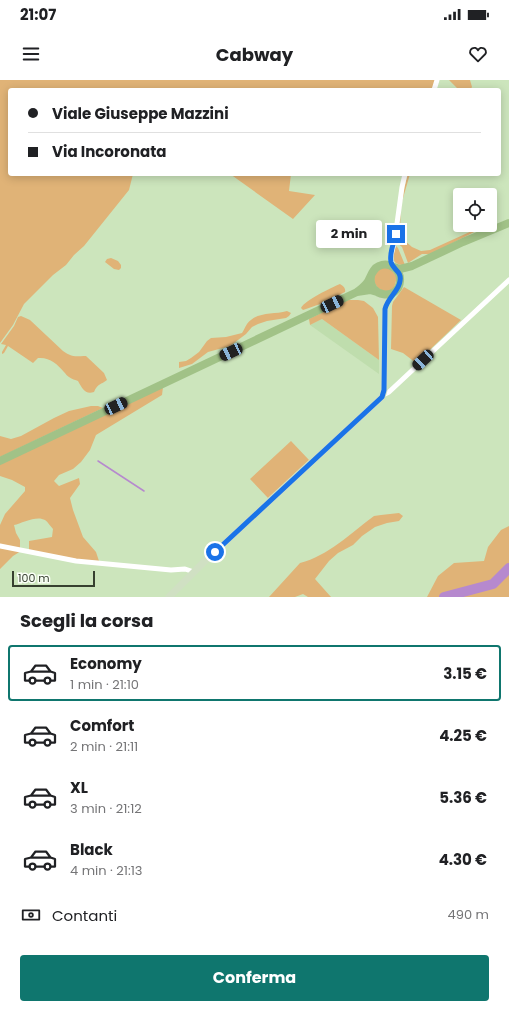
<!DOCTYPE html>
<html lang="it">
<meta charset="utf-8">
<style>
body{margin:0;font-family:Poppins,sans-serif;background:#f2f2f2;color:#202124;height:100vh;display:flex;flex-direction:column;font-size:15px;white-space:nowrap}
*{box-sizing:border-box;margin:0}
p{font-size:13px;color:#757577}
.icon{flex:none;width:22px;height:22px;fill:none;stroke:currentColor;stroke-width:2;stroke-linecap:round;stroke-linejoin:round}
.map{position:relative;height:517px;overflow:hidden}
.side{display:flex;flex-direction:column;background:#fff;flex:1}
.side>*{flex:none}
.hud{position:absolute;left:8px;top:8px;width:493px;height:88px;border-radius:4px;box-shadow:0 2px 10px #0003;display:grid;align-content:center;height:88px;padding:0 20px;background:#fff}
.controls{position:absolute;left:453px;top:108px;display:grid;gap:8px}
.controls a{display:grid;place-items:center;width:44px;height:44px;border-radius:4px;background:#fff;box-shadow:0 2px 10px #0003;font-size:20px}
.scale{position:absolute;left:12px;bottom:10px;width:83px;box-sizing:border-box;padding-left:4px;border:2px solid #36402f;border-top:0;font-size:11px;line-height:14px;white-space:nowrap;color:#36402f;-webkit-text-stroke:3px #fafff7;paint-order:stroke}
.end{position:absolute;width:18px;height:18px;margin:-9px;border:5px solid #1a73e8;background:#fff;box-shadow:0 0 0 2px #fff}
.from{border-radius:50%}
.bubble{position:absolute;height:28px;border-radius:4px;background:#fff;box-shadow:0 2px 10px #0003;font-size:13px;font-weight:700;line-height:28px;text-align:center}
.car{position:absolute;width:12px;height:24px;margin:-12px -6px;border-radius:5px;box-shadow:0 0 3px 1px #0007;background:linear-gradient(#222 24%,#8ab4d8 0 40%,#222 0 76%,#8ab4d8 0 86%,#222 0)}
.hud b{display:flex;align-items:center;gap:14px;height:38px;font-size:15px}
.hud b+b{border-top:1px solid #e0e0e0}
.hud i{width:10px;height:10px;background:#202124}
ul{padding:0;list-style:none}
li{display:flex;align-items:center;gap:12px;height:56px;margin:0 8px 6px;padding:0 12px;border:2px solid transparent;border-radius:4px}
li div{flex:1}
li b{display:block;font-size:15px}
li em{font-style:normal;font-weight:700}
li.active{border-color:#0f766e}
li>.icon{width:36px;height:36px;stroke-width:1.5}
h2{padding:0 20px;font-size:18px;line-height:48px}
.pay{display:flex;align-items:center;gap:10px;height:44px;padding:0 20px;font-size:15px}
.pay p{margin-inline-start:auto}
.cta{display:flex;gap:8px;margin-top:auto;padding:8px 20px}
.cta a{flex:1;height:46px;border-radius:4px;background:#0f766e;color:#fff;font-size:16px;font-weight:700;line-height:46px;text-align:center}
.status{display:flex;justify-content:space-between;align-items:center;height:28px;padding:0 20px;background:#fff;direction:ltr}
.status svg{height:11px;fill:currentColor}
header{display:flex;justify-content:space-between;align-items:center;height:52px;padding:0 20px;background:#fff;font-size:18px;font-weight:700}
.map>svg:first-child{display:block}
.built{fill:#bfddad}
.green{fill:#e0b377}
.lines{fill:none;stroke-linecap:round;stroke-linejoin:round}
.stream{stroke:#b689ce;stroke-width:1.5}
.river{stroke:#b689ce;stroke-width:10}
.minor{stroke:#fff;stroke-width:5}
.secondary{stroke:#d0e0c3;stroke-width:7}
.primary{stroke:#a1c287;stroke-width:8}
.route{stroke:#1a73e8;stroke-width:5}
</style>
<div class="status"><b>21:07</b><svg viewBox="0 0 49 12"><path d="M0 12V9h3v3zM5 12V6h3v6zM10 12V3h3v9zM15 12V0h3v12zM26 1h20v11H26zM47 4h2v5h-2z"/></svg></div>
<header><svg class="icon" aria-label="menu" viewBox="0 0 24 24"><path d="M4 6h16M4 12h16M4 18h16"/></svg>Cabway<svg class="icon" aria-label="heart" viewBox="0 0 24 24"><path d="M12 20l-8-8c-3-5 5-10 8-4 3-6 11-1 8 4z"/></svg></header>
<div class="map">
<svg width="509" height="517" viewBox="0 0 509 517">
<rect width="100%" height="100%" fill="#cce5bc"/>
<!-- built -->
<path class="built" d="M 322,239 L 379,280 L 379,294 L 310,245 Z"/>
<!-- green -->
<path class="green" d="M 0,0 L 436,0 L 432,10 L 10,10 L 10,94 L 133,94 L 129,110 L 84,166 L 74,175 L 66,185 L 53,195 L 24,224 L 13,245 L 0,263 Z
M 449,0 L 470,0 L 472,7 L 470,10 L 459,10 Z
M 230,94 L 291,94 L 289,111 L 315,115 L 293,139 Z
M 408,94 L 410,94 L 401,125 L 400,150 L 404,160 L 412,167 L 421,171 L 430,170 L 485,145 L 488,145 L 431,174 L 422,174 L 408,183 L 402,167 L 397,163 C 400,140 401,116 408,94 Z
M 396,166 L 398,168 L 405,185 C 391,185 392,177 396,166 Z
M 111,178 L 118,181 L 121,185 L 121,188 L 119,190 L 114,189 L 105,182 L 107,179 Z
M 382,188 L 390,188 L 397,197 L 394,208 C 392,209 390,211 388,211 C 379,213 371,202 375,194 C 376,191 380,190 382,188 Z
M 340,204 C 343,206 346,208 345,212 L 323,223 L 306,229 L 303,230 L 301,228 C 305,220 331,208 340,204 Z
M 404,207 L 461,240 L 416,283 L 403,273 L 391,269 L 392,226 L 393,222 Z
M 347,220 L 358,220 L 364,221 L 373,228 L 378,237 L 379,280 L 322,239 L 310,245 L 309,239 Z
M 287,231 L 291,233 L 289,236 L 286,238 L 267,241 L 258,244 L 252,247 L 246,254 L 230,266 L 208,272 L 192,284 L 179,288 L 179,282 L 186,281 L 191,278 L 199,272 L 207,261 L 211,258 L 226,257 L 242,253 C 244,250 245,247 247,244 C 257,231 273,235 287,231 Z
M 21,236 L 30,240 L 63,271 C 73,278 75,276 86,276 L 104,293 L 107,300 C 101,305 98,303 94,312 C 85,315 82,308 78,301 C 76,300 71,299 69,297 C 67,296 66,294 64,292 C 57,284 50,277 38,278 L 33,283 L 8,266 L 4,273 L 2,274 L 2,272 L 6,265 L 1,264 L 14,246 L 18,237 Z
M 163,307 L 162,315 L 96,355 L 90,370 L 81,382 L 73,389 L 59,395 L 54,401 L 59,406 L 79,398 L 80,404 L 70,418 L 73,430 L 83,457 L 96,472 L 99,481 L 79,480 L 29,470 L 29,461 L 52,457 L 53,449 C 50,446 48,442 45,440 C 37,435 22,443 14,445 L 16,453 L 20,460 L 20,469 L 0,465 L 0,445 L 5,434 L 25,411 L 25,407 L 12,400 L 0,396 L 0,383 Z
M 91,326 L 98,326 L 103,328 L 0,377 L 0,356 L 11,359 L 21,356 L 54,338 L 69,331 Z
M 291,361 L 309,380 L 268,418 L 250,399 Z
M 399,433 L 403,436 L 399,441 L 387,443 L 375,447 L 362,456 L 353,465 L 338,473 L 329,481 L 315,499 L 331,517 L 308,517 L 303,514 L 295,517 L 269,517 L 300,483 C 328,476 351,453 374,436 L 381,435 Z
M 509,446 L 509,517 L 427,517 L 438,496 L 454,483 L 484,481 L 488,467 L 501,450 Z
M 0,468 L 21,471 L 13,476 L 0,489 Z"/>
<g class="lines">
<!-- stream -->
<path class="stream" d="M 98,381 L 144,411"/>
<!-- river -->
<path class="river" d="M 444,517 L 493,504 L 509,488"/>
<!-- minor -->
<path class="minor" d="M 434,10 L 437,0
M 393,187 L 391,181 L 391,176 L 395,158 L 402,107 L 405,94
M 383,315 L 389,312 L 509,200
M 0,466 L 76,481 L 171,490 L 185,489 L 194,492"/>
<!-- secondary -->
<path class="secondary" d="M 169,517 L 204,482 L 382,317 L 384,310 L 385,229 L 383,219 L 379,213"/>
<!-- primary -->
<path class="primary" d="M 394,187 L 400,189 L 412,186 L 463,162 L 509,143
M 357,212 C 361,209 364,207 367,203 C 371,197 372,189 379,186 C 389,181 401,190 400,201 C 399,221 367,218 371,196
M 0,381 L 357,212 L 370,210 L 377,212"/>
</g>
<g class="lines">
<!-- route -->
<path class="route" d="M 215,472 L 382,317 L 384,310 L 385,229 C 388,217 399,211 400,201 C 402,191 393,190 391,182 C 389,173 394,163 396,154"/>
</g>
</svg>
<div class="controls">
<a><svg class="icon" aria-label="locate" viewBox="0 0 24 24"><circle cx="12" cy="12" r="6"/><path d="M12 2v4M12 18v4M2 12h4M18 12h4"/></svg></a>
</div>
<div class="scale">100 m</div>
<i class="end from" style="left:215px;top:472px"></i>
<i class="end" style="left:396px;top:154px"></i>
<div class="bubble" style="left:316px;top:140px;width:66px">2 min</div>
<i class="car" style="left:332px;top:224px;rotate:65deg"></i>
<i class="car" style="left:231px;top:272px;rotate:245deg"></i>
<i class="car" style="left:423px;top:280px;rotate:227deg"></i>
<i class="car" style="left:116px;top:326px;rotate:65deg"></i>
<div class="hud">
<b><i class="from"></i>Viale Giuseppe Mazzini</b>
<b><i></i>Via Incoronata</b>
</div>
</div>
<section class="side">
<h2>Scegli la corsa</h2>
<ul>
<li class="active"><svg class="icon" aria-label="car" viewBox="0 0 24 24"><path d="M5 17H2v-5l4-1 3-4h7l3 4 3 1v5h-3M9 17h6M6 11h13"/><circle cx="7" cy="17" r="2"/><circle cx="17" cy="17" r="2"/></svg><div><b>Economy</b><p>1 min · 21:10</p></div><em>3.15 €</em></li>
<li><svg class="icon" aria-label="car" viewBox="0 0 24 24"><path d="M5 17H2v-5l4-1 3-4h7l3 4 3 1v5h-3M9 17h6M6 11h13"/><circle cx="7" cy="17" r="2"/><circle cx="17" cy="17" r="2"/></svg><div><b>Comfort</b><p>2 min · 21:11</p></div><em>4.25 €</em></li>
<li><svg class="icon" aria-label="car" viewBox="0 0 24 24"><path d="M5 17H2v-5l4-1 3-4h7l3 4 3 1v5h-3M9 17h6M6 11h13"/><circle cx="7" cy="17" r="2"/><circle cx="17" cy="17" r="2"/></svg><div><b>XL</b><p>3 min · 21:12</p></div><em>5.36 €</em></li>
<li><svg class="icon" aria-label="car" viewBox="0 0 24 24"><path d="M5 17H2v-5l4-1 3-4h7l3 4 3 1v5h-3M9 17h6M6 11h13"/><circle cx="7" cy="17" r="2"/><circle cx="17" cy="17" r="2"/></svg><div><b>Black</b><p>4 min · 21:13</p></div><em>4.30 €</em></li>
</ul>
<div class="pay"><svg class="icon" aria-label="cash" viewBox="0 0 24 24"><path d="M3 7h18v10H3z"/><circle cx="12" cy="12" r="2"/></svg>Contanti<p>490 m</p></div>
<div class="cta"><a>Conferma</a></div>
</section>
